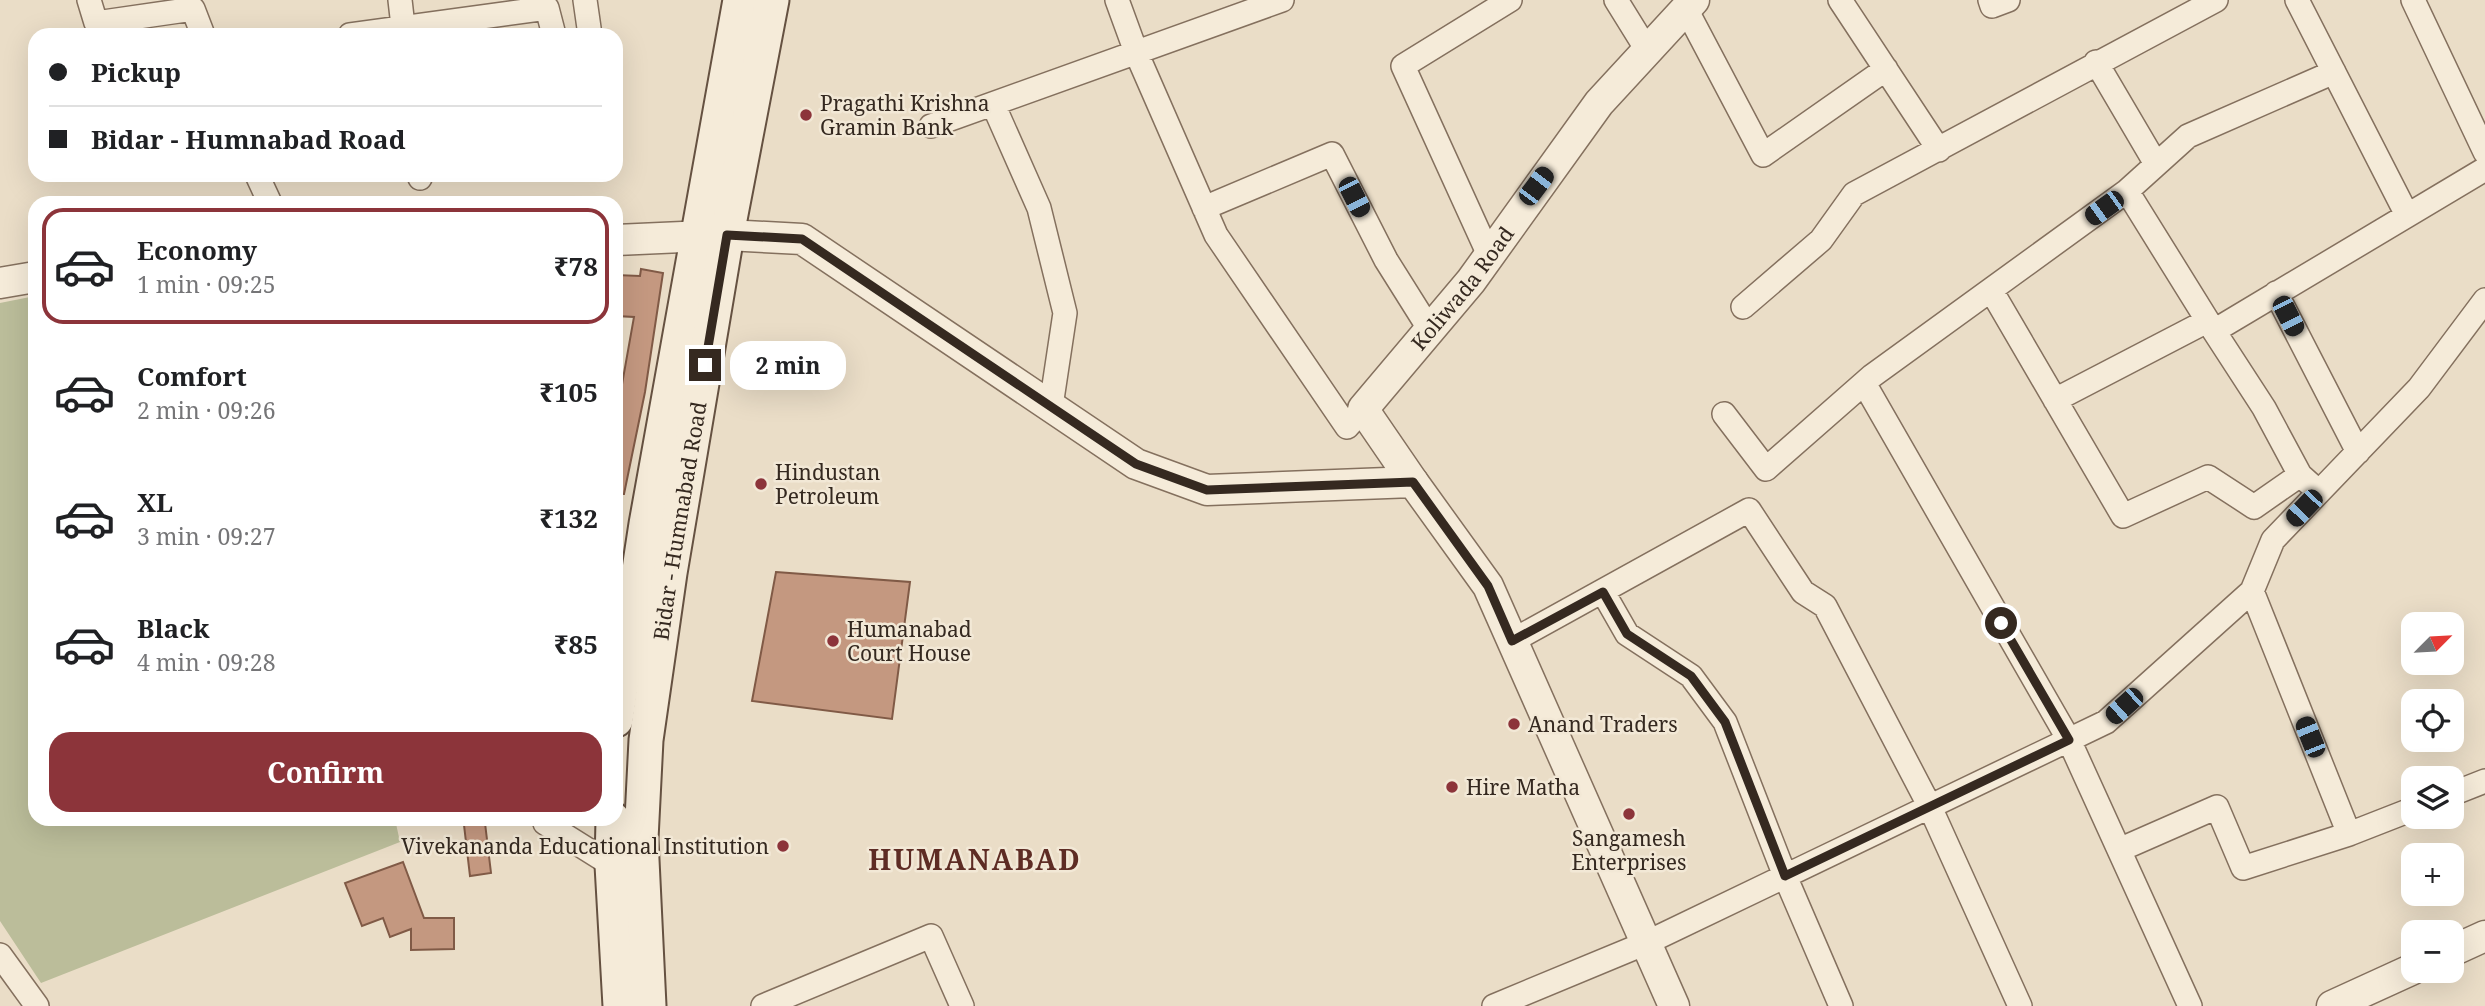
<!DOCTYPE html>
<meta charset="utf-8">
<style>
body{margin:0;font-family:"Noto Serif",serif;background:#f2f2f2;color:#202124;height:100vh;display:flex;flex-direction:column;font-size:26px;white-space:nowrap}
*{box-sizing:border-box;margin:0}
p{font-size:23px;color:#757577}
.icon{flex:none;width:38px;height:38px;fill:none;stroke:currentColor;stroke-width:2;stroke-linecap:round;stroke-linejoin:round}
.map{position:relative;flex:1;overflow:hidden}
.side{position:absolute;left:28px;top:196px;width:595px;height:630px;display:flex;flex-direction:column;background:#fff;border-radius:21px;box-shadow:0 7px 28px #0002}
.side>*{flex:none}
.top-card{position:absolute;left:28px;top:28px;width:595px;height:154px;border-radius:21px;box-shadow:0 7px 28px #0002;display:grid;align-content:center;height:154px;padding:0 21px;background:#fff}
.needle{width:46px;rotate:66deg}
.buttons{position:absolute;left:2401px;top:612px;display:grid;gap:14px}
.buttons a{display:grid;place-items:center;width:63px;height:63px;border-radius:14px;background:#fff;box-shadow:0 7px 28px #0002;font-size:35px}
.end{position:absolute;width:32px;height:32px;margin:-16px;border:9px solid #352920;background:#fff;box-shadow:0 0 0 4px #fff}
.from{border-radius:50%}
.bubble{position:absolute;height:49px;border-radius:21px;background:#fff;box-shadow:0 7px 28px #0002;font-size:23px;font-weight:700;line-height:49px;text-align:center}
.car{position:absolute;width:21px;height:42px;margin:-21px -10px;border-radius:9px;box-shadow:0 0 5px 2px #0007;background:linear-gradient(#222 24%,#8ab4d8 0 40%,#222 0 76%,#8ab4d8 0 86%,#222 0)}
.top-card b{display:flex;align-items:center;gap:24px;height:66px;font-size:26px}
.top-card b+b{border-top:2px solid #e0e0e0}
.top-card i{width:18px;height:18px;background:#202124}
ul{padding:12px 0 0;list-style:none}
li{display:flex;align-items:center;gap:21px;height:116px;margin:0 14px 10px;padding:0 7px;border:4px solid transparent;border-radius:21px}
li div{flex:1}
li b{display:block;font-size:26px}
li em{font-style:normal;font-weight:700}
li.selected{border-color:#8c343a}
li>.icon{width:63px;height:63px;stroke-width:1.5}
.cta{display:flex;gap:14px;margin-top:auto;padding:14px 21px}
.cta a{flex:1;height:80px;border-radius:21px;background:#8c343a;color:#fff;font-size:28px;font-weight:700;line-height:80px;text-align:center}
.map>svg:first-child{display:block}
.cemetery{fill:#bbbd9a}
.building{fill:#c49880;stroke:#805a46;stroke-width:2}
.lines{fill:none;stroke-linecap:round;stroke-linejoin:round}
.minor-casing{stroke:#84705e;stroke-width:26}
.tertiary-casing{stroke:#84705e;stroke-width:33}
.secondary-casing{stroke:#655141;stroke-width:37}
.minor{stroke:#f5ebd9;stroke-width:23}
.tertiary{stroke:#f5ebd9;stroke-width:30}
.secondary{stroke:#f5ebd9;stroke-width:33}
.route{stroke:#352920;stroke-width:9}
.poi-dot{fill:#8c343a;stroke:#f2e8d6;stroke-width:2.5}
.labels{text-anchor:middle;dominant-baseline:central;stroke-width:5;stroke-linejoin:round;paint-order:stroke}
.poi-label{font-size:21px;fill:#352920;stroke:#f2e8d6;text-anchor:start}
.street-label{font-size:21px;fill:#352920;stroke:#f2e8d6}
.district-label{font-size:28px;font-weight:bold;letter-spacing:2px;fill:#5e2c24;stroke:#f2e8d6}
</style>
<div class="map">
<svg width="2485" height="1006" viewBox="0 0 2485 1006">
<rect width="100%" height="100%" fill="#eaddc7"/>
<!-- cemetery -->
<path class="cemetery" d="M 35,296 L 35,819 L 395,819 L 400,842 L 41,983 L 0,921 L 0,303 Z"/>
<!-- building -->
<path class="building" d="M 641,269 L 663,273 L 645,392 L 624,494 L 616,494 L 616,418 L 634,317 L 616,316 L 616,275 L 640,276 Z
M 776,572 L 910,582 L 892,719 L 752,701 Z
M 485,823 L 491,873 L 470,876 L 464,825 Z
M 403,862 L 424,918 L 454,918 L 454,949 L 411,950 L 411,929 L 390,937 L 383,918 L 362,926 L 345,883 Z"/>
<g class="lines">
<defs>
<path id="minor" d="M 89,0 L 96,23 L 193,9 L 203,35
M 400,0 L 404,35
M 585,0 L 590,35
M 1117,0 L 1136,52 L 1216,235 L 1347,427 L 1363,409
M 1616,0 L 1647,50
M 1840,0 L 1939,150
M 1990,0 L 1992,6 L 2008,0
M 2297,0 L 2407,215
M 2413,0 L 2485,152
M 1686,9 L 1763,155 L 1886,69
M 350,35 L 547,8 L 554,35
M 2096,62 L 2156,164
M 993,104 L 1039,208 L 1065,313 L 1051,406
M 931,126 L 1282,0
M 257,175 L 270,203
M 420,175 L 420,178
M 2127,191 L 2188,136 L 2334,72
M 1204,208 L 1332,154 L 1386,260 L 1430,330
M 1489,255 L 1403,66 L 1510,0
M 1991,290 L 2123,516 L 2208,477 L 2254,507 L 2300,475 L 2319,492
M 2276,293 L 2358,452
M 1743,307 L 1821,240 L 1854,194 L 2216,0
M 2214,331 L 2264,408 L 2300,475
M 1864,383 L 2069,740 L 2190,1006
M 2055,400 L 2207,321
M 1724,414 L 1766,469 L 1872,376 L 2127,191 L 2214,331 L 2485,169
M 2252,591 L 2349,834 L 2413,809
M 1603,592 L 1627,634 L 1691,676 L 1725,722 L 1785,876 L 1841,1006
M 1512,641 L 1749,510 L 1803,592 L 1825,606 L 1930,807 L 2020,1006
M 2452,794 L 2485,781
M 545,819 L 545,823 L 612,865
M 2119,850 L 2217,807 L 2243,868 L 2349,834
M 0,955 L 37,1006
M 763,1006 L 931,936 L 962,1006
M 1494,1006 L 1646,943 L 2106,722 L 2252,591 L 2273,540 L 2419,388 L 2485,300"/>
<g id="tertiary">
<path d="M 616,240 L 727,235 L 802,239 L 1136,464 L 1207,490 L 1413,482 L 1488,586 L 1674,1006"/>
<path d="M 0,283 L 35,277"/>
<path id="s1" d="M 1413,482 L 1363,409 L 1471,281 L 1599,103 L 1694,0"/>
<path d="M 2452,951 L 2485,936"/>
<path d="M 2332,1006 L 2413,969"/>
</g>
<g id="secondary">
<path d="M 616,720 L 646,524 L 740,0"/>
<path d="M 613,819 L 612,865 L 620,1006"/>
<path id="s2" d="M 649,1006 L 641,839 L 646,740 L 670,573 L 727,235 L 772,0"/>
</g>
</defs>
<!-- minor casing -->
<use href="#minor" class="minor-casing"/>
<!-- tertiary casing -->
<use href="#tertiary" class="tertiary-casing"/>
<!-- secondary casing -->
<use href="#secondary" class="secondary-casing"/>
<!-- minor -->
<use href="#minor" class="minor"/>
<!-- tertiary -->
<use href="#tertiary" class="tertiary"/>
<!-- secondary -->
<use href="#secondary" class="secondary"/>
</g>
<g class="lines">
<!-- route -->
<path class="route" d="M 705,365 L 727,235 L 802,239 L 1136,464 L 1207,490 L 1413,482 L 1488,586 L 1512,641 L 1603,592 L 1627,634 L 1691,676 L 1725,722 L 1785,876 L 2069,740 L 2001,623"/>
</g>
<!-- markers -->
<g class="poi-dot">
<circle cx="806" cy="115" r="7"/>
<circle cx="761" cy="484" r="7"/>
<circle cx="833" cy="641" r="7"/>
<circle cx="1514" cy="724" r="7"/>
<circle cx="1452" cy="787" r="7"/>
<circle cx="1629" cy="814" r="7"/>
<circle cx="783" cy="846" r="7"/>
</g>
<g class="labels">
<!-- poi labels -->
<g class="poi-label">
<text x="820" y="103">Pragathi Krishna<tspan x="820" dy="24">Gramin Bank</tspan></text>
<text x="775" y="472">Hindustan<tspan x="775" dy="24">Petroleum</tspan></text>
<text x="847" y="629">Humanabad<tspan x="847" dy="24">Court House</tspan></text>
<text x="1528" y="724">Anand Traders</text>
<text x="1466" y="787">Hire Matha</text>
<text x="1629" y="838" text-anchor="middle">Sangamesh<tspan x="1629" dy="24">Enterprises</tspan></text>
<text x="769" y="846" text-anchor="end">Vivekananda Educational Institution</text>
</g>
<!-- street labels -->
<g class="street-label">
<text stroke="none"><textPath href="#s1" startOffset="245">Koliwada Road</textPath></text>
<text stroke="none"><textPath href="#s2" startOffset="488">Bidar - Humnabad Road</textPath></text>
</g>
<!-- district labels -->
<g class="district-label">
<text x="975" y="859">HUMANABAD</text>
</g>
</g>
</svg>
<div class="buttons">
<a><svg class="needle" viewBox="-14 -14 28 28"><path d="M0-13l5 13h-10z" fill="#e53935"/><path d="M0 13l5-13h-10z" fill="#757577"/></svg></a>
<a><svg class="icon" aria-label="locate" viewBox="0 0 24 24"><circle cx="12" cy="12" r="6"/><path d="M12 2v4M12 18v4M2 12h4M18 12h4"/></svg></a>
<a><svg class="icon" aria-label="layers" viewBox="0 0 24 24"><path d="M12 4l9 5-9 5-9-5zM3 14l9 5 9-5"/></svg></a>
<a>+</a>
<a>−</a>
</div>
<i class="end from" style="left:2001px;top:623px"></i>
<i class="end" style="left:705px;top:365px"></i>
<div class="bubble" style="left:730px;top:341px;width:116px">2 min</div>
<i class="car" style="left:1536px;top:186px;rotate:37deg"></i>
<i class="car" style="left:1354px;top:197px;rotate:153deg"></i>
<i class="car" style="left:2104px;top:208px;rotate:234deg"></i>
<i class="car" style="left:2288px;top:316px;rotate:153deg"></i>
<i class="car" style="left:2304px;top:508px;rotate:224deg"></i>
<i class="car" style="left:2124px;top:706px;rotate:228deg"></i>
<i class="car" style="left:2310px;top:737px;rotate:338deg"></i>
<div class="top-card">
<b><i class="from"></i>Pickup</b>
<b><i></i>Bidar - Humnabad Road</b>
</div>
<section class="side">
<ul>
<li class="selected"><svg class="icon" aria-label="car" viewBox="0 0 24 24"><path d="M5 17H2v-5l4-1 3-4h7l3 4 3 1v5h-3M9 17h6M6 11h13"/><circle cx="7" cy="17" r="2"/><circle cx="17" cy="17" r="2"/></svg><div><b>Economy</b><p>1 min · 09:25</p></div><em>₹78</em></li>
<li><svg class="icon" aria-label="car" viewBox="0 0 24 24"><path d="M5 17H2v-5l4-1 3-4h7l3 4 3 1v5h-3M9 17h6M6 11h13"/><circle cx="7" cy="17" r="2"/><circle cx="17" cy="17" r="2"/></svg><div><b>Comfort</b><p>2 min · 09:26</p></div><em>₹105</em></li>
<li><svg class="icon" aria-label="car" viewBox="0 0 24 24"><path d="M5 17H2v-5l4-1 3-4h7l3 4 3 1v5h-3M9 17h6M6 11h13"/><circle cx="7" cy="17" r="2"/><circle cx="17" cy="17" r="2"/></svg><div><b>XL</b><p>3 min · 09:27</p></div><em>₹132</em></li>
<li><svg class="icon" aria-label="car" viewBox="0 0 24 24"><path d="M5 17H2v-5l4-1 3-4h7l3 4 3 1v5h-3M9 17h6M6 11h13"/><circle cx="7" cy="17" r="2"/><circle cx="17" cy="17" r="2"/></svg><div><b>Black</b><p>4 min · 09:28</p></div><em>₹85</em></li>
</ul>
<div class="cta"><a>Confirm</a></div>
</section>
</div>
